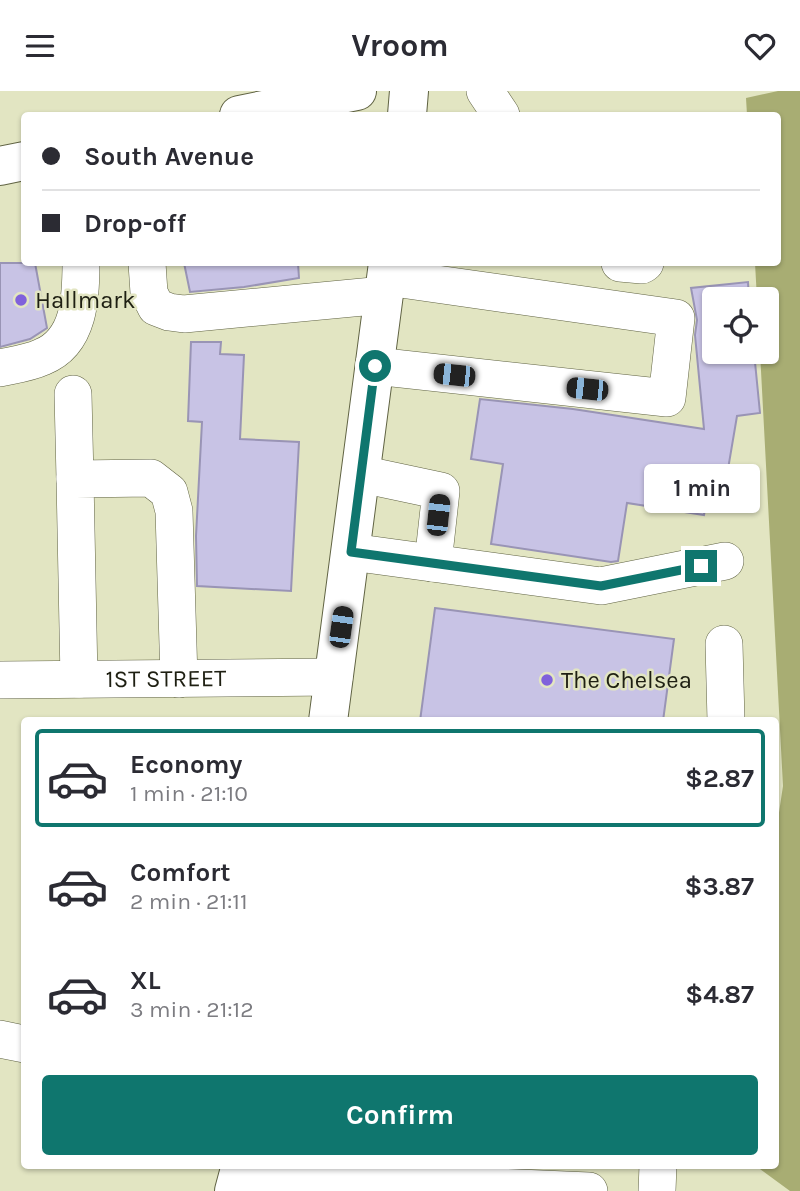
<!DOCTYPE html>
<meta charset="utf-8">
<style>
body{margin:0;font-family:Karla,sans-serif;background:#f7f7f7;color:#2b2b33;height:100vh;display:flex;flex-direction:column;font-size:26px;white-space:nowrap}
*{box-sizing:border-box;margin:0}
p{font-size:23px;color:#7c7c81}
.icon{flex:none;width:38px;height:38px;fill:none;stroke:currentColor;stroke-width:2;stroke-linecap:round;stroke-linejoin:round}
.map{position:relative;flex:1;overflow:hidden}
.sheet{position:absolute;left:21px;top:626px;width:758px;height:452px;display:flex;flex-direction:column;background:#fff;border-radius:7px;box-shadow:0 2px 5px #0004}
.sheet>*{flex:none}
.banner{position:absolute;left:21px;top:21px;width:760px;height:154px;border-radius:7px;box-shadow:0 2px 5px #0004;display:grid;align-content:center;height:154px;padding:0 21px;background:#fff}
.tools{position:absolute;left:702px;top:196px;display:grid;gap:14px}
.tools a{display:grid;place-items:center;width:77px;height:77px;border-radius:7px;background:#fff;box-shadow:0 2px 5px #0004;font-size:35px}
.end{position:absolute;width:32px;height:32px;margin:-16px;border:9px solid #0f766e;background:#fff;box-shadow:0 0 0 4px #fff}
.from{border-radius:50%}
.bubble{position:absolute;height:49px;border-radius:7px;background:#fff;box-shadow:0 2px 5px #0004;font-size:23px;font-weight:700;line-height:49px;text-align:center}
.car{position:absolute;width:21px;height:42px;margin:-21px -10px;border-radius:9px;box-shadow:0 0 5px 2px #0007;background:linear-gradient(#222 24%,#8ab4d8 0 40%,#222 0 76%,#8ab4d8 0 86%,#222 0)}
.banner b{display:flex;align-items:center;gap:24px;height:66px;font-size:26px}
.banner b+b{border-top:2px solid #e1e1e2}
.banner i{width:18px;height:18px;background:#2b2b33}
ul{padding:12px 0 0;list-style:none}
li{display:flex;align-items:center;gap:21px;height:98px;margin:0 14px 10px;padding:0 7px;border:4px solid transparent;border-radius:7px}
li div{flex:1}
li b{display:block;font-size:26px}
li em{font-style:normal;font-weight:700}
li.on{border-color:#0f766e}
li>.icon{width:63px;height:63px;stroke-width:1.5}
.cta{display:flex;gap:14px;margin-top:auto;padding:14px 21px}
.cta a{flex:1;height:80px;border-radius:7px;background:#0f766e;color:#fff;font-size:28px;font-weight:700;line-height:80px;text-align:center}
header{display:flex;justify-content:space-between;align-items:center;height:91px;padding:0 21px;background:#fff;font-size:32px;font-weight:700}
.map>svg:first-child{display:block}
.forest{fill:#a8ad73}
.building{fill:#c8c3e5;stroke:#9994b5;stroke-width:2}
.lines{fill:none;stroke-linecap:round;stroke-linejoin:round}
.minor-casing{stroke:#606343;stroke-width:38}
.major-casing{stroke:#606343;stroke-width:40}
.minor{stroke:#fff;stroke-width:37}
.major{stroke:#fff;stroke-width:38}
.route{stroke:#0f766e;stroke-width:9}
.poi-dot{fill:#8061db;stroke:#e2e5c2;stroke-width:2.5}
.labels{text-anchor:middle;dominant-baseline:central;stroke-width:5;stroke-linejoin:round;paint-order:stroke}
.poi-label{font-size:24px;fill:#1e1f12;stroke:#e2e5c2;text-anchor:start}
.street-label{font-size:24px;fill:#1e1f12;stroke:#e2e5c2}
</style>
<header><svg class="icon" aria-label="menu" viewBox="0 0 24 24"><path d="M4 6h16M4 12h16M4 18h16"/></svg>Vroom<svg class="icon" aria-label="heart" viewBox="0 0 24 24"><path d="M12 20l-8-8c-3-5 5-10 8-4 3-6 11-1 8 4z"/></svg></header>
<div class="map">
<svg width="800" height="1100" viewBox="0 0 800 1100">
<rect width="100%" height="100%" fill="#e2e5c2"/>
<!-- forest -->
<path class="forest" d="M 778,0 L 800,0 L 800,1100 L 790,1100 L 756,1075 L 775,1074 L 775,748 L 783,695 L 760,261 L 766,261 L 766,208 L 757,208 L 755,172 L 777,172 L 777,24 L 747,24 L 746,7 Z"/>
<!-- building -->
<path class="building" d="M 0,172 L 35,172 L 47,237 L 30,248 L 0,256 Z
M 184,172 L 298,172 L 299,187 L 244,196 L 190,201 Z
M 748,191 L 749,208 L 714,208 L 714,261 L 754,261 L 760,322 L 737,325 L 726,390 L 710,388 L 704,424 L 627,412 L 618,470 L 611,471 L 491,453 L 503,373 L 471,368 L 480,308 L 573,318 L 704,338 L 695,244 L 697,229 L 691,197 Z
M 191,251 L 221,251 L 220,263 L 244,264 L 240,348 L 299,351 L 291,500 L 197,495 L 196,445 L 202,331 L 188,330 Z
M 435,517 L 674,548 L 663,630 L 420,630 Z"/>
<g class="lines">
<defs>
<g id="minor">
<path d="M 485,0 L 501,24"/>
<path d="M 147,172 L 149,202 L 156,216 L 169,221 L 184,223 L 384,204"/>
<path d="M 620,172 L 642,174 L 645,172"/>
<path d="M 375,275 L 667,307 L 676,227 L 387,186"/>
<path d="M 0,277 C 14,274 29,272 42,266 C 80,251 81,205 81,172"/>
<path d="M 73,303 L 75,388"/>
<path d="M 361,383 L 441,400 L 433,472"/>
<path d="M 351,461 L 601,495 L 725,470"/>
<path d="M 724,553 L 726,630"/>
<path d="M 79,588 L 75,388 L 151,387 L 169,401 L 174,420 L 179,588"/>
<path id="s1" d="M 0,589 L 334,586"/>
<path d="M 0,948 L 24,953"/>
<path d="M 238,1085 L 589,1100"/>
<path d="M 657,1100 L 658,1074"/>
</g>
<path id="major" d="M 239,24 L 357,0
M 407,24 L 409,0
M 0,75 L 24,70
M 328,630 L 388,172
M 234,1100 L 241,1074"/>
</defs>
<!-- minor casing -->
<use href="#minor" class="minor-casing"/>
<!-- major casing -->
<use href="#major" class="major-casing"/>
<!-- minor -->
<use href="#minor" class="minor"/>
<!-- major -->
<use href="#major" class="major"/>
</g>
<g class="lines">
<!-- route -->
<path class="route" d="M 375,275 L 351,461 L 601,495 L 701,475"/>
</g>
<!-- markers -->
<g class="poi-dot">
<circle cx="21" cy="209" r="7"/>
<circle cx="547" cy="589" r="7"/>
</g>
<g class="labels">
<!-- poi labels -->
<g class="poi-label">
<text x="35" y="209">Hallmark</text>
<text x="561" y="589">The Chelsea</text>
</g>
<!-- street labels -->
<g class="street-label">
<text stroke="none"><textPath href="#s1" startOffset="166">1ST STREET</textPath></text>
</g>
</g>
</svg>
<div class="tools">
<a><svg class="icon" aria-label="locate" viewBox="0 0 24 24"><circle cx="12" cy="12" r="6"/><path d="M12 2v4M12 18v4M2 12h4M18 12h4"/></svg></a>
</div>
<i class="end from" style="left:375px;top:275px"></i>
<i class="end" style="left:701px;top:475px"></i>
<div class="bubble" style="left:644px;top:373px;width:116px">1 min</div>
<i class="car" style="left:454px;top:284px;rotate:276deg"></i>
<i class="car" style="left:587px;top:298px;rotate:276deg"></i>
<i class="car" style="left:438px;top:424px;rotate:6deg"></i>
<i class="car" style="left:341px;top:536px;rotate:8deg"></i>
<div class="banner">
<b><i class="from"></i>South Avenue</b>
<b><i></i>Drop-off</b>
</div>
<section class="sheet">
<ul>
<li class="on"><svg class="icon" aria-label="car" viewBox="0 0 24 24"><path d="M5 17H2v-5l4-1 3-4h7l3 4 3 1v5h-3M9 17h6M6 11h13"/><circle cx="7" cy="17" r="2"/><circle cx="17" cy="17" r="2"/></svg><div><b>Economy</b><p>1 min · 21:10</p></div><em>$2.87</em></li>
<li><svg class="icon" aria-label="car" viewBox="0 0 24 24"><path d="M5 17H2v-5l4-1 3-4h7l3 4 3 1v5h-3M9 17h6M6 11h13"/><circle cx="7" cy="17" r="2"/><circle cx="17" cy="17" r="2"/></svg><div><b>Comfort</b><p>2 min · 21:11</p></div><em>$3.87</em></li>
<li><svg class="icon" aria-label="car" viewBox="0 0 24 24"><path d="M5 17H2v-5l4-1 3-4h7l3 4 3 1v5h-3M9 17h6M6 11h13"/><circle cx="7" cy="17" r="2"/><circle cx="17" cy="17" r="2"/></svg><div><b>XL</b><p>3 min · 21:12</p></div><em>$4.87</em></li>
</ul>
<div class="cta"><a>Confirm</a></div>
</section>
</div>
